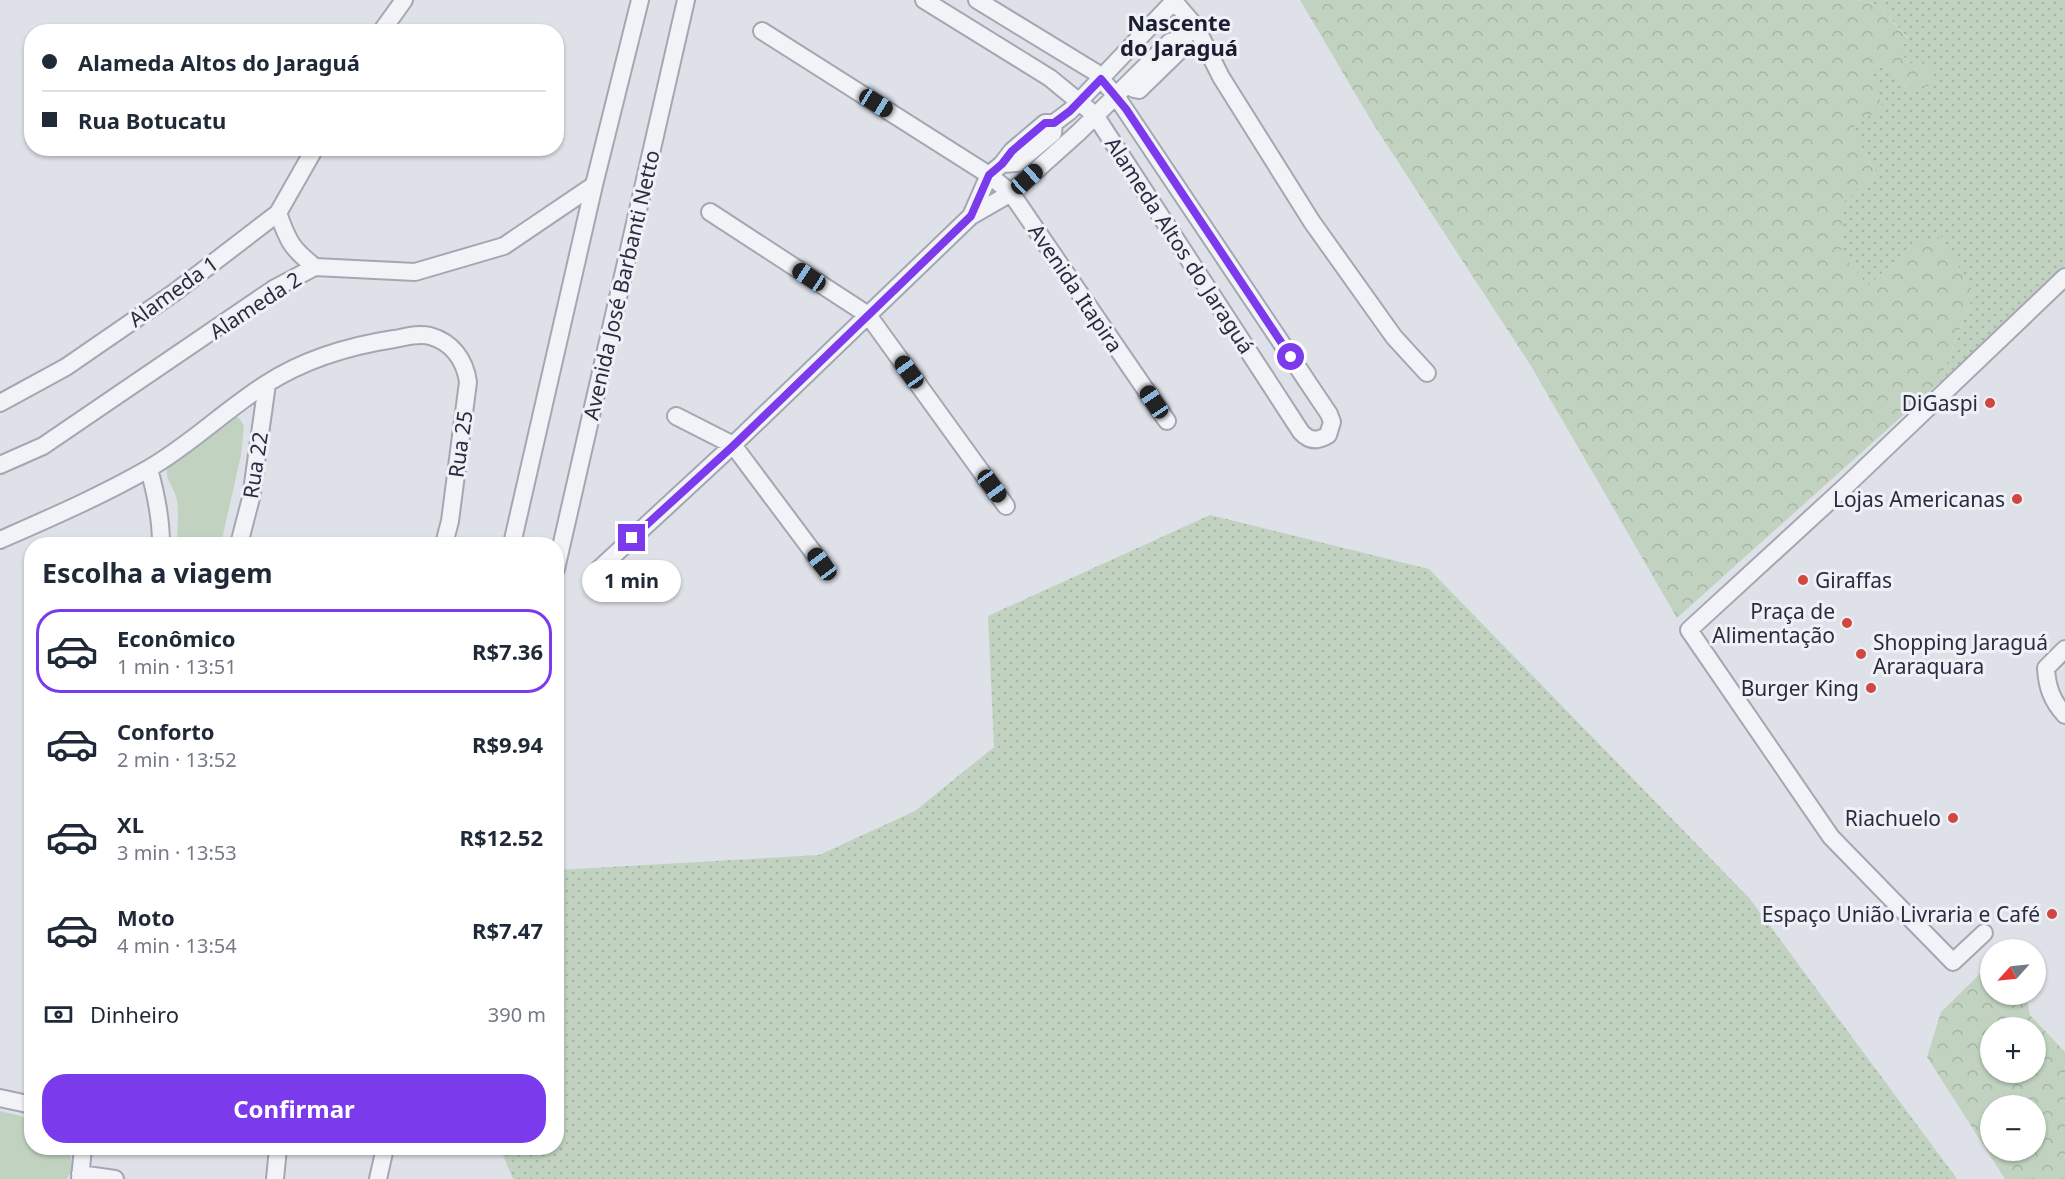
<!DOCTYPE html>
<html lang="pt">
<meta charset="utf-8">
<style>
body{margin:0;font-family:"Noto Sans",sans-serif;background:#f6f6f7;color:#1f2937;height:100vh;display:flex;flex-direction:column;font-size:22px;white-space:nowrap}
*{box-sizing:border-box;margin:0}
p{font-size:20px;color:#747a83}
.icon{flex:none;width:33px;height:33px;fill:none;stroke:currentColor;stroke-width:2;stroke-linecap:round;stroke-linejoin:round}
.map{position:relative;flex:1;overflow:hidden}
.drawer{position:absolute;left:24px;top:537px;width:540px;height:618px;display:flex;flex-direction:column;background:#fff;border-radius:24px;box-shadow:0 2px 4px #0004}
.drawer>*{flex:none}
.banner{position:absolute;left:24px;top:24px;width:540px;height:132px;border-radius:24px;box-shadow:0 2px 4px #0004;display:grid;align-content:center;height:132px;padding:0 18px;background:#fff}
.needle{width:39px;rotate:243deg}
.controls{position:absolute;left:1980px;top:939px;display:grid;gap:12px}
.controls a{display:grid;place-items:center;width:66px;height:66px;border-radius:50%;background:#fff;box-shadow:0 2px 4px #0004;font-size:30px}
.end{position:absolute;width:27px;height:27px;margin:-14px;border:8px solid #7c3aed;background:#fff;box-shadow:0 0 0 3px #fff}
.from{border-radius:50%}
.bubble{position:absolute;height:42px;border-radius:21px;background:#fff;box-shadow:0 2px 4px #0004;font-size:20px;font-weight:700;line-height:42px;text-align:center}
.car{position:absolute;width:18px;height:36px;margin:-18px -9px;border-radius:8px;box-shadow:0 0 4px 2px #0007;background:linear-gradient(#222 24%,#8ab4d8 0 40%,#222 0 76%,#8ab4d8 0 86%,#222 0)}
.banner b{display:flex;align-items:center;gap:21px;height:57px;font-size:22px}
.banner b+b{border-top:2px solid #e0e1e3}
.banner i{width:15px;height:15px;background:#1f2937}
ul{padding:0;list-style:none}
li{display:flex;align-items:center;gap:18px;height:84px;margin:0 12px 9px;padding:0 6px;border:3px solid transparent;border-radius:24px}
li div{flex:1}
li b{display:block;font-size:22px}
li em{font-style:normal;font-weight:700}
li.on{border-color:#7c3aed}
li>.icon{width:54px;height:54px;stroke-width:1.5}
h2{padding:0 18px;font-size:27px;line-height:72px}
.pay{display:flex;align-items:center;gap:15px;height:66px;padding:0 18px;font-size:22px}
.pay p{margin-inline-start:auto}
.button{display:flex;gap:12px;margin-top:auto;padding:12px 18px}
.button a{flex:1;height:69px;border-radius:24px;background:#7c3aed;color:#fff;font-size:24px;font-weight:700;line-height:69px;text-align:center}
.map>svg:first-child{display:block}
.grass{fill:url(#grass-dots)}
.forest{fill:url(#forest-crowns);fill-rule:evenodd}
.garden{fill:#c1d3c0}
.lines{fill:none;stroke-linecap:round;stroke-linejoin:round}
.minor-casing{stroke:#a4a7b3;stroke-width:20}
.minor{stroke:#f2f3f7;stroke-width:16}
.route{stroke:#7c3aed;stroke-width:8}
.poi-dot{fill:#d04742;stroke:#eff1f6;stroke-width:2}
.labels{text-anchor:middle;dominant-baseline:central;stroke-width:6;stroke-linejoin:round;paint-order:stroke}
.street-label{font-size:21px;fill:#282c40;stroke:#eff1f6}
.poi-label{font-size:21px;fill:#282c40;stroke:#eff1f6;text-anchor:end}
.neighbourhood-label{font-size:22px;font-weight:bold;fill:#1a1e31;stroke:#eff1f6}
</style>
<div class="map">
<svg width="2065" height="1179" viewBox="0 0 2065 1179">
<defs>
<pattern id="grass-dots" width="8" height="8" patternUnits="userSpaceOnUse" patternTransform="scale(1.5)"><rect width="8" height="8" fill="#c1d3c0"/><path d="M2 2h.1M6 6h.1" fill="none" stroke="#a6b5a6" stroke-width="1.8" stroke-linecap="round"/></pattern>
<pattern id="forest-crowns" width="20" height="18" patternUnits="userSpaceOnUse" patternTransform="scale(1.5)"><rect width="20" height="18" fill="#c1d3c0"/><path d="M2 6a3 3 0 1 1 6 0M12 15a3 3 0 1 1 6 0" fill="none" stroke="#a6b5a6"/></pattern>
</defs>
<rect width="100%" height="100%" fill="#dfe1e9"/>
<!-- grass -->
<path class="grass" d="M 1857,0 L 2065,0 L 2065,266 L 1939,383 L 1974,293 L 1911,246 L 1868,286 L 1841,253 L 1842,203 L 1876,172 L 1851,129 L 1870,63 L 1889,69 L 1908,88 L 1909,63 L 1899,51 L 1908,38 L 1880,6 Z
M 1210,515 L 1429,569 L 1750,899 L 1957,1179 L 513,1179 L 500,1148 L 556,1148 L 557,870 L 819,855 L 915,811 L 994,747 L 988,616 Z"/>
<!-- forest -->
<path class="forest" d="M 1300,0 L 1857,0 L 1880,6 L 1908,39 L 1899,51 L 1909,63 L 1932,64 L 1935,85 L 1908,88 L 1889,69 L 1870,63 L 1882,107 L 1851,129 L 1876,172 L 1843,203 L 1841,252 L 1868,286 L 1911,246 L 1941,236 L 1974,293 L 1939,383 L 1677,618 L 1531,366 L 1372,122 Z
M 1990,964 L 1990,994 L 2026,995 L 2030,1015 L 2065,1052 L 2065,1179 L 2005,1179 L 1927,1057 L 1941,1012 ZM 1990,1028 L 2036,1028 L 2036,1072 L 1990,1072 ZM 1990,1106 L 2036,1106 L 2036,1150 L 1990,1150 Z"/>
<!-- garden -->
<path class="garden" d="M 235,416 L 240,419 L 244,426 L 241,455 L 221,544 L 177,544 C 177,530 179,516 177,501 C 175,485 161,479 169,461 Z
M 0,1111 L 21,1116 L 31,1123 L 32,1148 L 64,1148 L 70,1154 L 73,1167 L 67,1179 L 0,1179 Z"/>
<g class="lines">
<defs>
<path id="minor" d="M 924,0 L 1050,78 L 1095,115 L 1301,432 C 1310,442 1318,441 1328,435 L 1332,422 L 1329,414 L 1116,96 L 1095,72 L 977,0
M 1173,0 L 1196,27 L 1221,77 L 1312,222 L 1394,337 L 1427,373
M 762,31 L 989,175 L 1011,193 L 1167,421
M 381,32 L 404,0
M 1134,89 L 1139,90 L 1178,52 L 1183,38
M 1002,164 L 1017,163 L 1053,133 L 1054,123
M 710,212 L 868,315 L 1006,506
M 278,213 C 288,241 291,248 315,267
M 971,216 L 989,175 L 1002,164 L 1012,151 L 1045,123 L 1054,123 L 1070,111 L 1174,1
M 0,403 L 66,367 L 175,292 L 278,213 L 315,148
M 676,416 L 733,445 L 822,564
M 0,465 L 43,446 L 275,288 L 315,267 L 415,272 L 504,246 L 594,185
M 149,469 C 156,494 161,518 161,544
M 0,540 C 50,518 101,496 148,469 C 190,445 225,410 266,384 C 305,359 348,346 394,339 C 406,337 418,333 430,336 C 452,342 465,360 468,382 L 450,521 L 444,544
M 239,544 L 251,498 L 267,384
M 512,544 L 594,185 L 640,0
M 556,569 L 686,0
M 599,569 L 733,445 L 971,216 L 1011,193 L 1079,132 L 1170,42 L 1183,38 L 1196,27
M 2065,649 L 2046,668 C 2047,687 2052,701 2065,715
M 1984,933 L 1953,962 L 1831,837 L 1689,630 L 1847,485 L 2065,277
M 0,1098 L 32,1105
M 80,1174 L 115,1179
M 80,1179 L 83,1148
M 275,1179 L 278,1148
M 378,1179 L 385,1148"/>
</defs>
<!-- minor casing -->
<use href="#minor" class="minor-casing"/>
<!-- minor -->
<use href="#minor" class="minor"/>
</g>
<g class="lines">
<!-- route -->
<path class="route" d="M 632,538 L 733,446 L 971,216 L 989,175 L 1002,164 L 1012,151 L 1045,123 L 1054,123 L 1070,111 L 1101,79 L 1126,109 L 1291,357"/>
</g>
<!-- markers -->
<g class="poi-dot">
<circle cx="1990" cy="403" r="6"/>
<circle cx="2017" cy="499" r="6"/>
<circle cx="1803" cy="580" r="6"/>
<circle cx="1847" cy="623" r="6"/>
<circle cx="1861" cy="654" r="6"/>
<circle cx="1871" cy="688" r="6"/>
<circle cx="1953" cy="818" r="6"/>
<circle cx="2052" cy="914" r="6"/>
</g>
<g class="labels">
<!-- street labels -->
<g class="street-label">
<text transform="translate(1180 245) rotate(57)">Alameda Altos do Jaraguá</text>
<text transform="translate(621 285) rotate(-77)">Avenida José Barbanti Netto</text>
<text transform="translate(1076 288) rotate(56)">Avenida Itapira</text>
<text transform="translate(173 291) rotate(-36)">Alameda 1</text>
<text transform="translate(255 305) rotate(-33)">Alameda 2</text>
<text transform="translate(460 444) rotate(-82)">Rua 25</text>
<text transform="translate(255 465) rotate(-81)">Rua 22</text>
</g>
<!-- poi labels -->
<g class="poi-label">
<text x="1978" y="403">DiGaspi</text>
<text x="2005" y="499">Lojas Americanas</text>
<text x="1815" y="580" text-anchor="start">Giraffas</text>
<text x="1835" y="611">Praça de<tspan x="1835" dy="24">Alimentação</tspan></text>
<text x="1873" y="642" text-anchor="start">Shopping Jaraguá<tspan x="1873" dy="24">Araraquara</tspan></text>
<text x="1859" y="688">Burger King</text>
<text x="1941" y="818">Riachuelo</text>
<text x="2040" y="914">Espaço União Livraria e Café</text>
</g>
<!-- neighbourhood labels -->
<g class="neighbourhood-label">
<text x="1179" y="22">Nascente<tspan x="1179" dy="25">do Jaraguá</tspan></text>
</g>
</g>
</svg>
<div class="controls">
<a><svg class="needle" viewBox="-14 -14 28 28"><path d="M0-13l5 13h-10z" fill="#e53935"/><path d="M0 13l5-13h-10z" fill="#747a83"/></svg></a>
<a>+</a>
<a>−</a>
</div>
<i class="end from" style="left:1291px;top:357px"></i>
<i class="end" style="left:632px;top:538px"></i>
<div class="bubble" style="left:582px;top:560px;width:99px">1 min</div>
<i class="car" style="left:876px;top:103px;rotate:122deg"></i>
<i class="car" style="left:1027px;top:179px;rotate:48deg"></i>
<i class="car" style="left:809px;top:277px;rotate:303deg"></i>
<i class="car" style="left:909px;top:372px;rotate:324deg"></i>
<i class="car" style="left:1154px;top:402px;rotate:326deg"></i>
<i class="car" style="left:992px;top:486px;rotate:144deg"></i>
<i class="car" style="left:822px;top:564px;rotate:323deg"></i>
<div class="banner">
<b><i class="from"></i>Alameda Altos do Jaraguá</b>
<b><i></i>Rua Botucatu</b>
</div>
<section class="drawer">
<h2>Escolha a viagem</h2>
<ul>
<li class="on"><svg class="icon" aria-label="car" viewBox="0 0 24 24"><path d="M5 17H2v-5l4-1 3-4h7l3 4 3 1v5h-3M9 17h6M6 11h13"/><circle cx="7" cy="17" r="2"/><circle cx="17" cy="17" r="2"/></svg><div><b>Econômico</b><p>1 min · 13:51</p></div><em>R$7.36</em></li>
<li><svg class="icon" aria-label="car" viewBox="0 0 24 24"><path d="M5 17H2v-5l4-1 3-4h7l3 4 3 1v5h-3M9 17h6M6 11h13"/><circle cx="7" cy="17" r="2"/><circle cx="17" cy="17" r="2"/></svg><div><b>Conforto</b><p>2 min · 13:52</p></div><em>R$9.94</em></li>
<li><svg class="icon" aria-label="car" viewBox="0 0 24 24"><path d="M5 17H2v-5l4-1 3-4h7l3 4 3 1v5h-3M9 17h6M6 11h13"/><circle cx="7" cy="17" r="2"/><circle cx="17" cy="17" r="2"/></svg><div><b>XL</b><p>3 min · 13:53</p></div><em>R$12.52</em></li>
<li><svg class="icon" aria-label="car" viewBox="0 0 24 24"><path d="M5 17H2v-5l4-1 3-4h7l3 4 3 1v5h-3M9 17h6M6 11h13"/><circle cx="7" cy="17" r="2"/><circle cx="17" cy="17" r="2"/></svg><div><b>Moto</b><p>4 min · 13:54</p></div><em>R$7.47</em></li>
</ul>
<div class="pay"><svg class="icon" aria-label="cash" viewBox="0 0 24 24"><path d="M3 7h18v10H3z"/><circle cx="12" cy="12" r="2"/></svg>Dinheiro<p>390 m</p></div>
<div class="button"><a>Confirmar</a></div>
</section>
</div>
